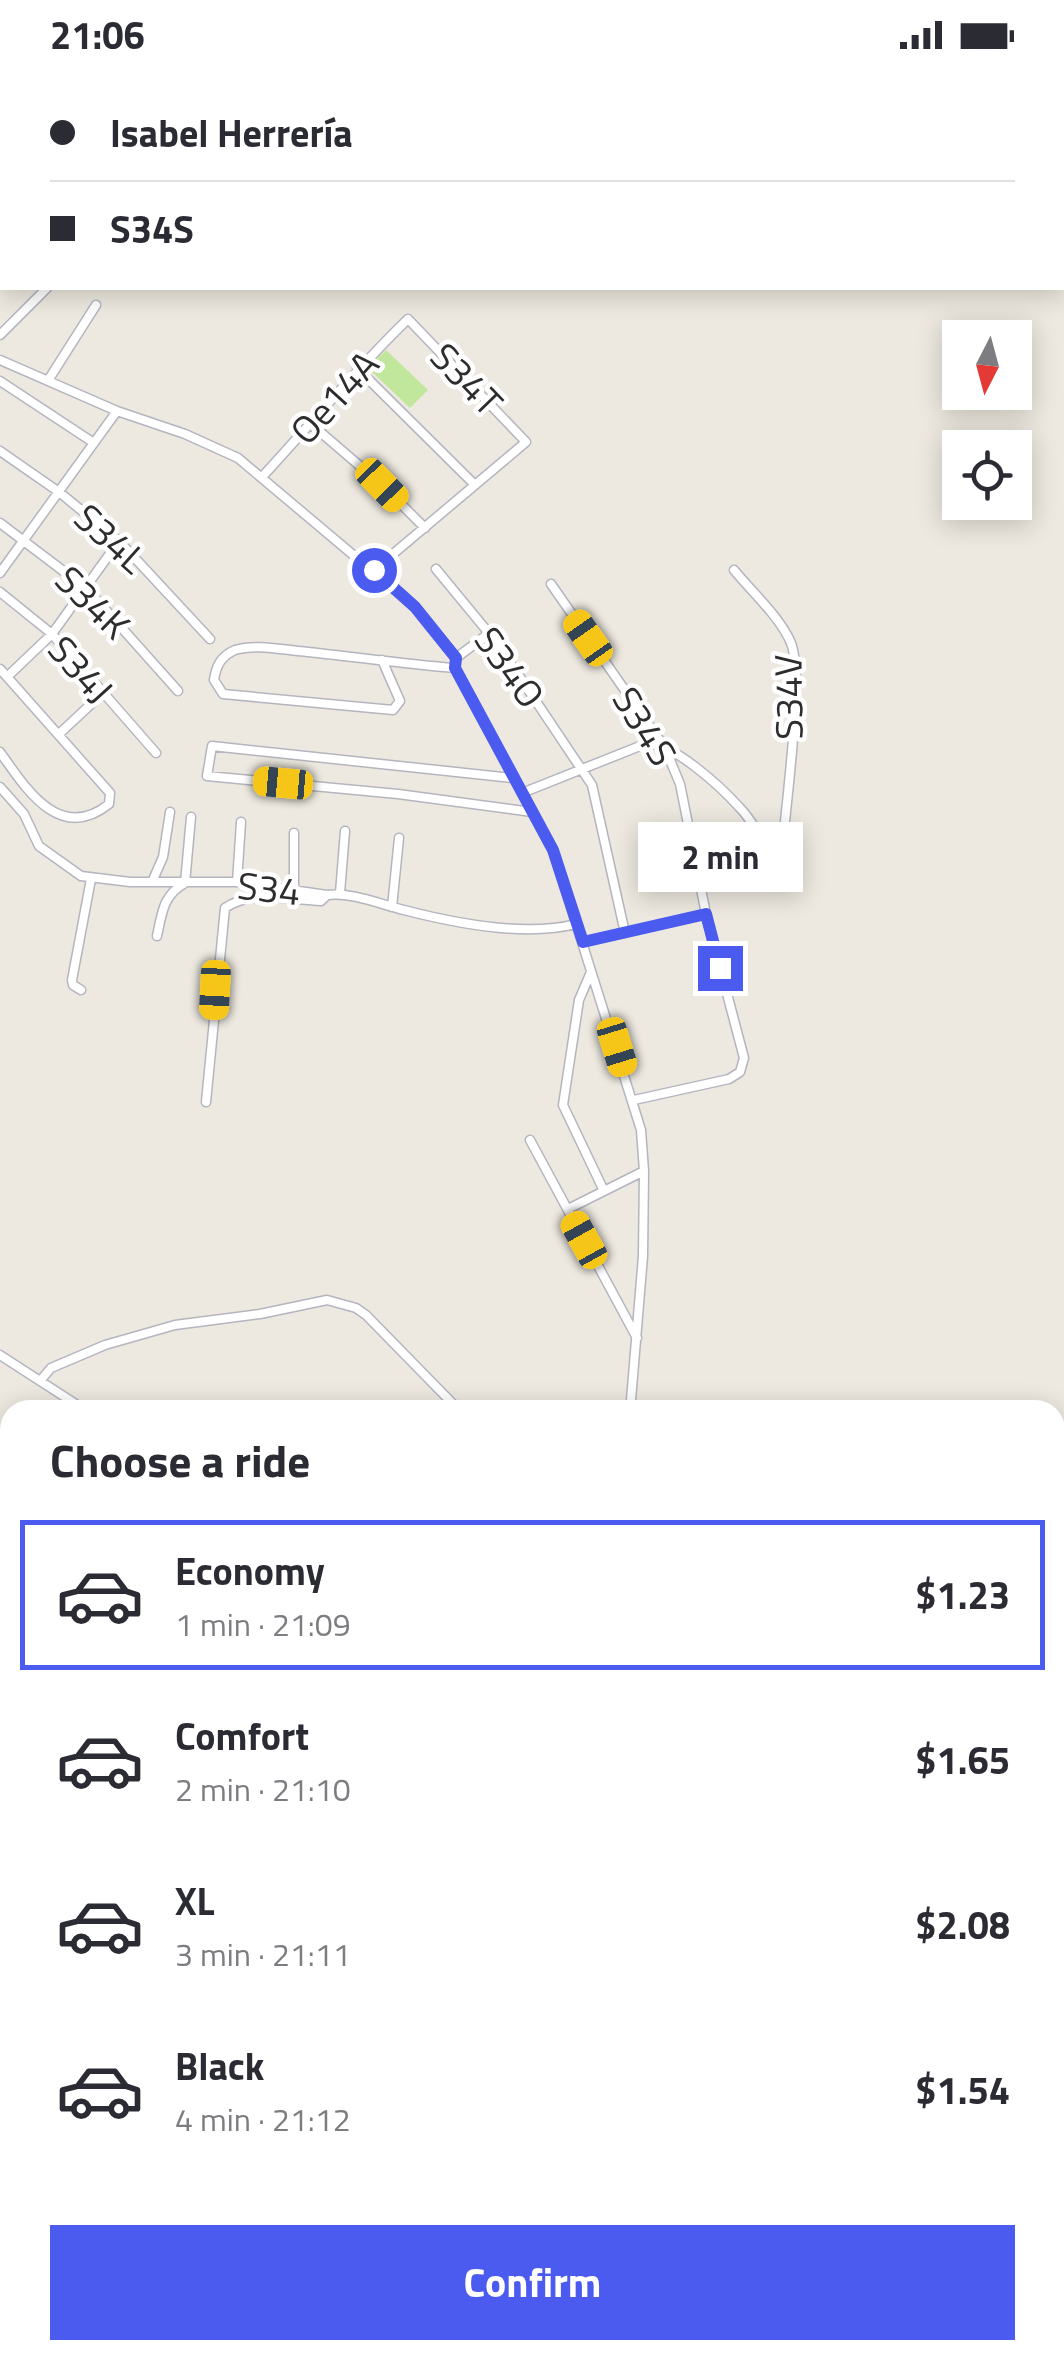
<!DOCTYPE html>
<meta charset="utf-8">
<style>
body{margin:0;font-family:"Titillium Web",sans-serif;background:#f7f7f7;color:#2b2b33;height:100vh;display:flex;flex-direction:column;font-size:38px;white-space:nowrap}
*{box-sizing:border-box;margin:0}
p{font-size:32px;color:#7c7c81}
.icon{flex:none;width:55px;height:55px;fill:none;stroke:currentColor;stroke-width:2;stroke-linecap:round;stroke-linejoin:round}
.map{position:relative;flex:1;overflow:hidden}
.panel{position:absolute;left:0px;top:1330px;width:1065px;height:960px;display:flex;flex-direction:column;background:#fff;border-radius:30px 30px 0 0;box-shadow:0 5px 25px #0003}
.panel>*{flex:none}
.top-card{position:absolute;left:0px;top:0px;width:1065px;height:220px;box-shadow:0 5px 25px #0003;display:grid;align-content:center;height:220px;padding:0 50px;background:#fff}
.needle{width:65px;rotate:186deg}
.tools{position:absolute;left:942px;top:250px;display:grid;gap:20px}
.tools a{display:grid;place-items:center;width:90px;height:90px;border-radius:0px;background:#fff;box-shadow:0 5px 25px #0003;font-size:50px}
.end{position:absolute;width:45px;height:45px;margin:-22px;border:12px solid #4b5bf0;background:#fff;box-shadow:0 0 0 5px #fff}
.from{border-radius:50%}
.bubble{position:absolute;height:70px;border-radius:0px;background:#fff;box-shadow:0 5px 25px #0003;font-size:32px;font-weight:700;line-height:70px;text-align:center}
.car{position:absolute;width:30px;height:60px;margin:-30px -15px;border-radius:12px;box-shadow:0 0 8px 2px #0007;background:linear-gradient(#f5c518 24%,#345 0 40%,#f5c518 0 76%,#345 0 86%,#f5c518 0)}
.top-card b{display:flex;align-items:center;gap:35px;height:95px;font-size:38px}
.top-card b+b{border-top:2px solid #e1e1e2}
.top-card i{width:25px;height:25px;background:#2b2b33}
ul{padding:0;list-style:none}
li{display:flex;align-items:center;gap:30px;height:150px;margin:0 20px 15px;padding:0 30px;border:5px solid transparent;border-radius:0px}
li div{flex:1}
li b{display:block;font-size:38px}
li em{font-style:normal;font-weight:700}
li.on{border-color:#4b5bf0}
li>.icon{width:90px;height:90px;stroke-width:1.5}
h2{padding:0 50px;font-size:45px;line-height:120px}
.action{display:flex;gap:20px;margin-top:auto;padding:20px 50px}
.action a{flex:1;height:115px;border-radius:0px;background:#4b5bf0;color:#fff;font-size:40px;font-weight:700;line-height:115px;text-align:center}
.status{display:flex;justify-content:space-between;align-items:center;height:70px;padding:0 50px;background:#fff;direction:ltr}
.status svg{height:28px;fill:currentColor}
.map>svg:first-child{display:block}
.pitch{fill:#c1e79d}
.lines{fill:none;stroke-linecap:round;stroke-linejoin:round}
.street-casing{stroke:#b4b5bf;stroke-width:11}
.street{stroke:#fff;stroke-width:8}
.route{stroke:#4b5bf0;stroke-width:12}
.labels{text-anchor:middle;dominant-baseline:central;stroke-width:9;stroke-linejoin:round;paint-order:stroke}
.street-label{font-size:38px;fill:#2d2d2d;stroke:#fff}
</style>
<div class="status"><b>21:06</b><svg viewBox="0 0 49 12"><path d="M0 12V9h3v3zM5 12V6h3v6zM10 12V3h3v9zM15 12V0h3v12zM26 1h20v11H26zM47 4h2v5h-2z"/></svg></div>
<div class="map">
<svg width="1064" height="2290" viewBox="0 0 1064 2290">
<rect width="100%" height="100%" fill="#ede9e0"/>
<!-- pitch -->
<path class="pitch" d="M 386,280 L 428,320 L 410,338 L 368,298 Z"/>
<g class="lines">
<defs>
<path id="street" d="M 233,0 L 244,2
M 0,115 L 2,117
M 0,173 L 2,171
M 0,265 L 47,218
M 0,290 L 117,341 L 185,364 L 238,388 L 415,537 L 456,588 L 455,598 L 553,780 L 641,1060 L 644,1101 L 643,1186 L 631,1330 L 634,1340
M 357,298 L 475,415
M 49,309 L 96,235
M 0,311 L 94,373
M 311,354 L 382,415 L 425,458
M 0,381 L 59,422 L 119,471 L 210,569
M 262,407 C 311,354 356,299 408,249 L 526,372 L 374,500
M 0,453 L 87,519 L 178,621
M 436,499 L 497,573 L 592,715 L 625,863
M 0,503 L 117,341
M 551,514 L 665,678 L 680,714 L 706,844 L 744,988 L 740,1002 L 729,1009 L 634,1030
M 0,522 L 52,564 L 156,683
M 456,588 L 488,564
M 382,590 L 400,631 L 393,640 L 223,624 L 214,610 C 216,596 221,586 235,580 C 255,574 278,579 298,581 C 350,586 402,594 455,598
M 0,599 L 110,723 L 109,734 C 59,774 25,717 0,682
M 8,606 L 52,564 L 119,471
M 59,664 L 103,623
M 512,708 L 212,676 L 207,706 L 398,724 L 532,742
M 0,717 L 24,744 L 39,776 L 81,806 L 130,812 L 237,812 L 327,825 C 352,822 379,834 404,840 C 454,853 526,867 576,854
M 522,723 L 645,674 C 671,670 722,718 740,738 C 751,749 758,764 767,777 L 779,780 L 783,773 C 786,732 804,606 791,573 C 780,547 752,522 734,500
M 294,763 L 294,818
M 152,812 L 163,787 L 170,742
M 237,812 L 241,752
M 340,823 L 345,761
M 392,837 L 399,768
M 157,866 C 162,843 163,825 185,813 L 191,747
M 583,872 L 706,844
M 591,902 L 579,930 L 563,1035 L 604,1121
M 81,920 L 73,915 L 72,910 L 91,809
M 206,1032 L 225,838 C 252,819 290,830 321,831 L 327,825
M 530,1070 L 637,1268
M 568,1139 L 644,1101
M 0,1285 L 85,1340
M 40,1311 L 51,1298 L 105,1275 L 175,1255 L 260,1244 L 327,1230 L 356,1238 L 366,1245 L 459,1340
M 658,1340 L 661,1340
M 0,1929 L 10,1928
M 1055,2110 L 1064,2080
M 1055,2216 L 1064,2230"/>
</defs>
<!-- street casing -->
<use href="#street" class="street-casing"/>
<!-- street -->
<use href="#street" class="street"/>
</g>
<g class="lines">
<!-- route -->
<path class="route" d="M 374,500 L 415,537 L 456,588 L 455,598 L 553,780 L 583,872 L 706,844 L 720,898"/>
</g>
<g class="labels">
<!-- street labels -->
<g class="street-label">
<text transform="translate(467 309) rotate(46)">S34T</text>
<text transform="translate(334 327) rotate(-48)">Oe14A</text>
<text transform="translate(111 468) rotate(42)">S34L</text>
<text transform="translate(93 532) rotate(44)">S34K</text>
<text transform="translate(510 597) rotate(54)">S34O</text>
<text transform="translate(81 599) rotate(48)">S34J</text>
<text transform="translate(788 627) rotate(-91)">S34V</text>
<text transform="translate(645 656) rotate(58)">S34S</text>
<text transform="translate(269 818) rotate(6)">S34</text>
</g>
</g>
</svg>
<div class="tools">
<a><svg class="needle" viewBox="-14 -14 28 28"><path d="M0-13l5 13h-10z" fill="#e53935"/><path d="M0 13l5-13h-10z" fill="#7c7c81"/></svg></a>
<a><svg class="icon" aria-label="locate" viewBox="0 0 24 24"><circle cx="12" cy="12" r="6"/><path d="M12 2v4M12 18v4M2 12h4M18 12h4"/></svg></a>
</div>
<i class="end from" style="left:374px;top:500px"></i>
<i class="end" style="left:720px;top:898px"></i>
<div class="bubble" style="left:638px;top:752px;width:165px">2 min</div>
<i class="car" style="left:382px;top:415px;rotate:136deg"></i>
<i class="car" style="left:588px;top:568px;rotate:325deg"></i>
<i class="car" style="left:283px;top:713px;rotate:275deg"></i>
<i class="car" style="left:215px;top:920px;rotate:183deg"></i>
<i class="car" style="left:617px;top:977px;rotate:163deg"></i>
<i class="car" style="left:584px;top:1170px;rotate:331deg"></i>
<div class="top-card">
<b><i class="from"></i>Isabel Herrería</b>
<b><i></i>S34S</b>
</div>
<section class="panel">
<h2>Choose a ride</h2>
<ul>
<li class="on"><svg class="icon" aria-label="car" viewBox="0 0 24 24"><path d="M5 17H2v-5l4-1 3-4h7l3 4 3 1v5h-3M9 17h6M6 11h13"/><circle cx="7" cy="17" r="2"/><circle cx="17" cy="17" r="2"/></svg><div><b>Economy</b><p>1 min · 21:09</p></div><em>$1.23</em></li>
<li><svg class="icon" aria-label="car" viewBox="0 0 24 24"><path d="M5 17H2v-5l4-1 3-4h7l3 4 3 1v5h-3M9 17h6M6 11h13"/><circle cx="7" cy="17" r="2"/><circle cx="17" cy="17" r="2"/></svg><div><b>Comfort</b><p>2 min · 21:10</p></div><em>$1.65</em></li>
<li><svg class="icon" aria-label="car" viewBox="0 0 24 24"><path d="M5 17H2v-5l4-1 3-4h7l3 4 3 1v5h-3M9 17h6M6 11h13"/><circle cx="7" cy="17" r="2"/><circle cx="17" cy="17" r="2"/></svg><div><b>XL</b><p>3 min · 21:11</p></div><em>$2.08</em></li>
<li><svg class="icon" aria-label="car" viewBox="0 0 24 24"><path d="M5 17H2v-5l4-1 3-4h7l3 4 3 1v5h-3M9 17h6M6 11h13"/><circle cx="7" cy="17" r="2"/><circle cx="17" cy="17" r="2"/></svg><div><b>Black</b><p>4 min · 21:12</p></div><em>$1.54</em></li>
</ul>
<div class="action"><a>Confirm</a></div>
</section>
</div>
